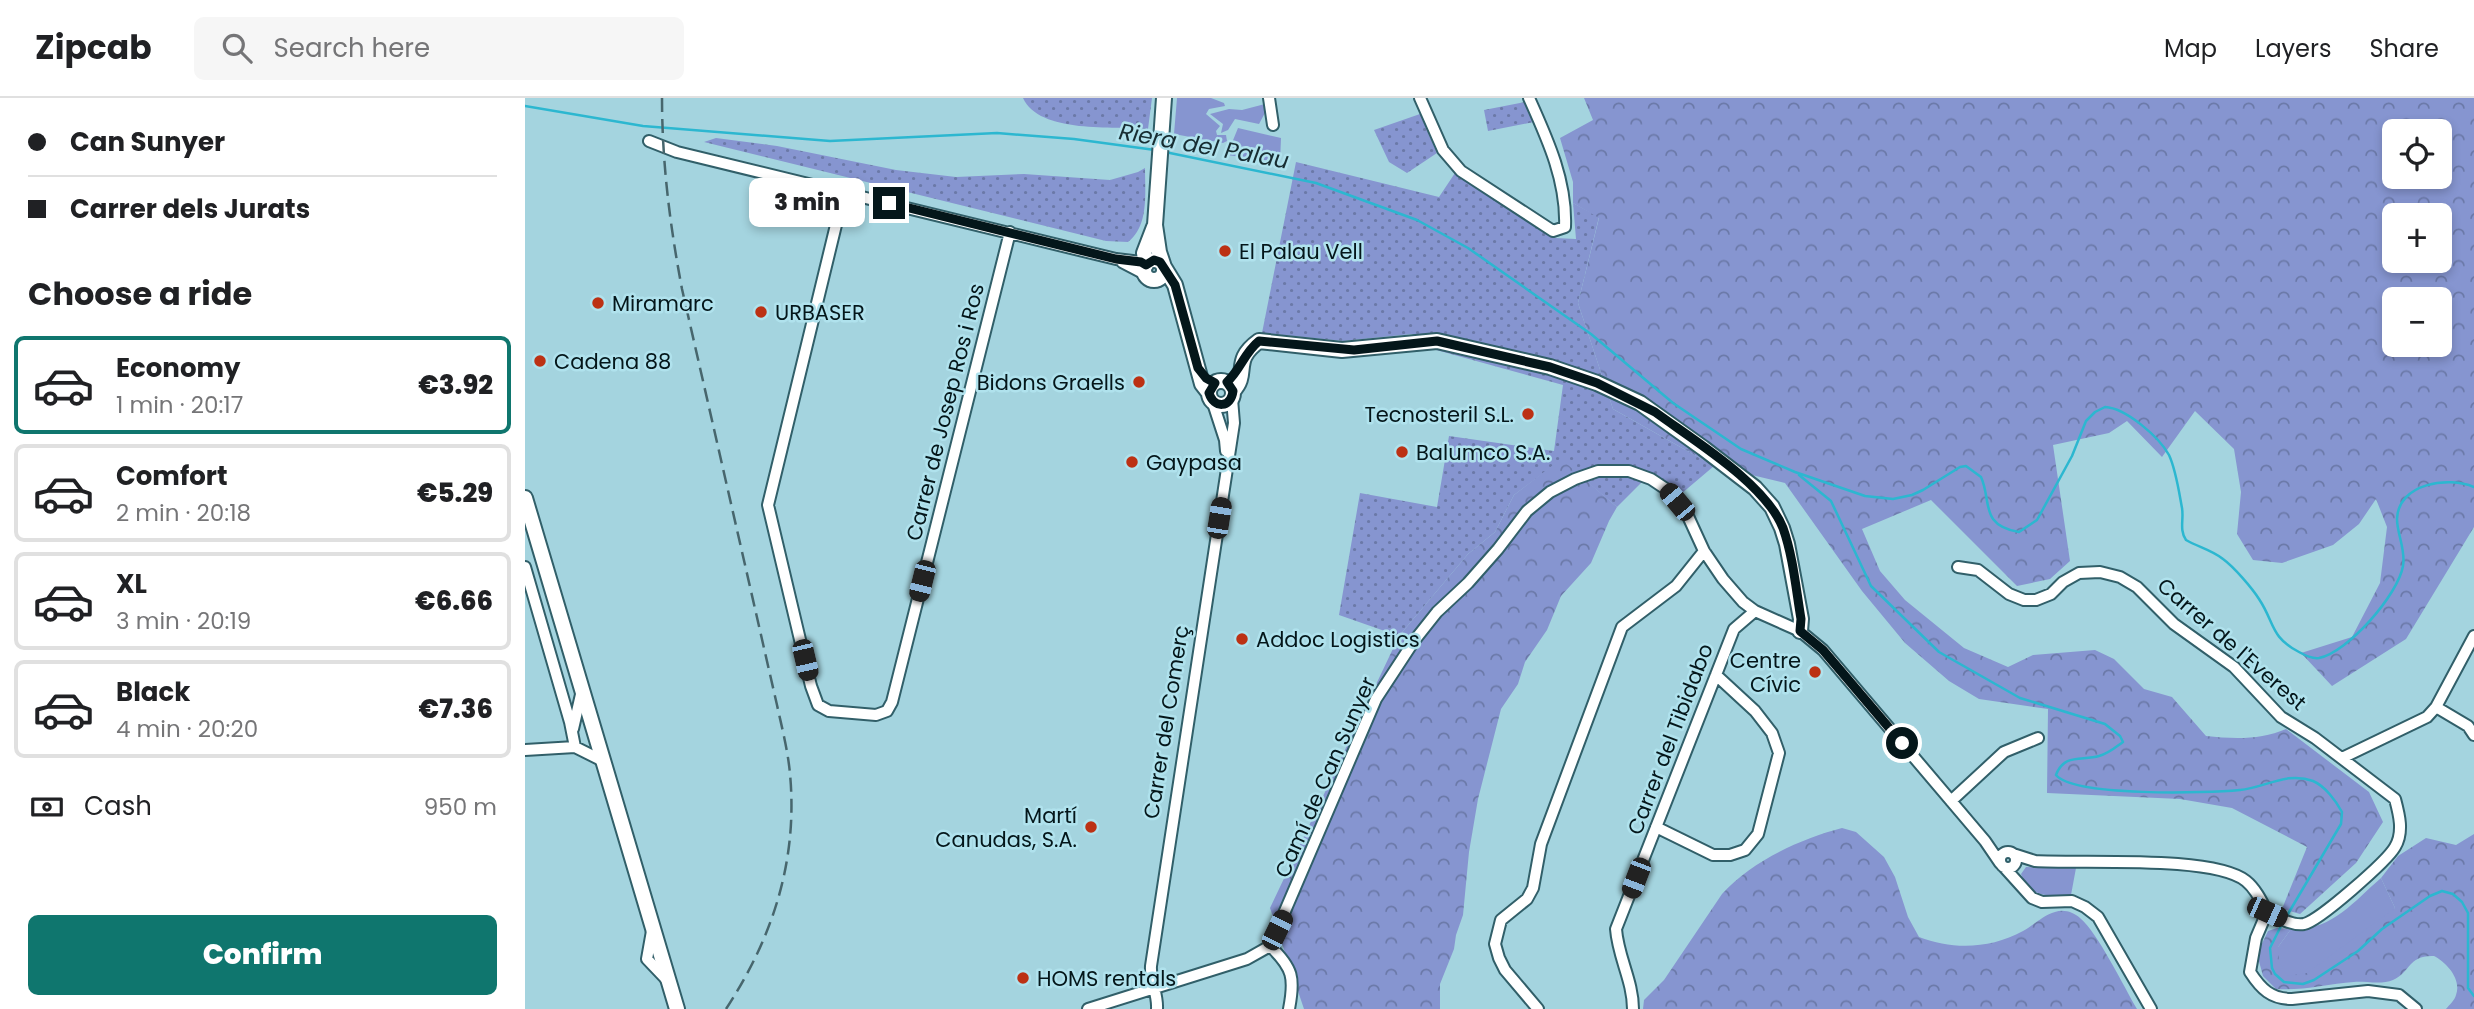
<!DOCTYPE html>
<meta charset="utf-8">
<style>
body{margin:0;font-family:Poppins,sans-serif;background:#f6f6f6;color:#202124;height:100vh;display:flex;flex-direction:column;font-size:26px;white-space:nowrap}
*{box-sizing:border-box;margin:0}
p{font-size:23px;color:#757577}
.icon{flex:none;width:38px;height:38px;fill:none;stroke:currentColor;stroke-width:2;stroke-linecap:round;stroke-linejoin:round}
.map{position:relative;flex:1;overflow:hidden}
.panel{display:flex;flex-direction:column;background:#fff;width:525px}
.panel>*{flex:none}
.banner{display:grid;align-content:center;height:154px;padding:0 28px;background:#fff}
.buttons{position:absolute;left:1857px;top:21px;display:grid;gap:14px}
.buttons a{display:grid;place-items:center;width:70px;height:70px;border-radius:10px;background:#fff;box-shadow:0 4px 10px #0003;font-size:35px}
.end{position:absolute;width:32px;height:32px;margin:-16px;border:9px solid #04161a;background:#fff;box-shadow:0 0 0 4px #fff}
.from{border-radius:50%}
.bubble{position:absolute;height:49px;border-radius:10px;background:#fff;box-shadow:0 4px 10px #0003;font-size:23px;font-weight:800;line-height:49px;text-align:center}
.car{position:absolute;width:21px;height:42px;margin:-21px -10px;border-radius:9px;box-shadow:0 0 5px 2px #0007;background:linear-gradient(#222 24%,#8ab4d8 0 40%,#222 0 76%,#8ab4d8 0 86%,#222 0)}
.banner b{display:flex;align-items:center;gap:24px;height:66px;font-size:26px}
.banner b+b{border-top:2px solid #e0e0e0}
.banner i{width:18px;height:18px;background:#202124}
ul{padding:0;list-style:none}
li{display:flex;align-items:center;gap:21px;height:98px;margin:0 14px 10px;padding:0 14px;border:4px solid #e0e0e0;border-radius:10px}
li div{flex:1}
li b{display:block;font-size:26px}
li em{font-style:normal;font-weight:800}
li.on{border-color:#0f766e}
li>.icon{width:63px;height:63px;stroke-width:1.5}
h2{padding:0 28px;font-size:32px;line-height:84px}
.pay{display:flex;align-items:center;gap:18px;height:77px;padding:0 28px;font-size:26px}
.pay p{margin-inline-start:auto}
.primary-button{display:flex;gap:14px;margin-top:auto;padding:14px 28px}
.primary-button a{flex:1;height:80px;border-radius:10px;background:#0f766e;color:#fff;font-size:28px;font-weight:800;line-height:80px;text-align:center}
header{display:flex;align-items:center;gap:42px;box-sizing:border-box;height:98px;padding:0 35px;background:#fff;border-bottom:2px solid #e0e0e0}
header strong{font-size:33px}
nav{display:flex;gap:38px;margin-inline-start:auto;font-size:24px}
.search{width:490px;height:63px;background:#f6f6f6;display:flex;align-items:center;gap:18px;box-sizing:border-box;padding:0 24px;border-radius:10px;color:#757577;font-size:26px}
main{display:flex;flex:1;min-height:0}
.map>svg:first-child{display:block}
.grass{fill:url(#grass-dots)}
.forest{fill:url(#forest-crowns);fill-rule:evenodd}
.green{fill:#8695d0}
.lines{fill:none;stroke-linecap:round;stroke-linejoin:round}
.stream{stroke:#2cb7d0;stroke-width:2.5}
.street-casing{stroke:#315f69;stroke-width:14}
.secondary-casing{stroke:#315f69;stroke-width:18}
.street{stroke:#fff;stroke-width:10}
.secondary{stroke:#fff;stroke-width:14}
.rail{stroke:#47666d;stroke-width:2.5;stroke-dasharray:14 7;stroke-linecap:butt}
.route{stroke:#04161a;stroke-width:9}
.poi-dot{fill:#bc3114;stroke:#b0e2ed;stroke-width:2.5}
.labels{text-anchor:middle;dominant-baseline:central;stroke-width:5;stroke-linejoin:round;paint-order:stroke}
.poi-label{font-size:21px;fill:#04161a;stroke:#b0e2ed;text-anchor:start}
.street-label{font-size:21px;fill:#04161a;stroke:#b0e2ed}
.water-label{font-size:23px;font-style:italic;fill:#172d32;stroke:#b0e2ed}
</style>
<header>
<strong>Zipcab</strong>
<div class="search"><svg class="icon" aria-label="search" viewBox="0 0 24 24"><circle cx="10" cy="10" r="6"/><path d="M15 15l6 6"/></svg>Search here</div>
<nav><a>Map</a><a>Layers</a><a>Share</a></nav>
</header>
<main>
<section class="panel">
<div class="banner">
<b><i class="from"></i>Can Sunyer</b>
<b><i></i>Carrer dels Jurats</b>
</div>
<h2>Choose a ride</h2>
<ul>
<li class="on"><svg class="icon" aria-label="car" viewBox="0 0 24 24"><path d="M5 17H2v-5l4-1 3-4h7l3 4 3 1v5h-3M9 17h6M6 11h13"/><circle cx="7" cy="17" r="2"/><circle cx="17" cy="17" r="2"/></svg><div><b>Economy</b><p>1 min · 20:17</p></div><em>€3.92</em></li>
<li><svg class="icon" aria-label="car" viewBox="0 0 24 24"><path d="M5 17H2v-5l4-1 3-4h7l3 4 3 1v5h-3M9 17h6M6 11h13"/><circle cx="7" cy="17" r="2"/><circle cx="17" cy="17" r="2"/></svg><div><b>Comfort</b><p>2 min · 20:18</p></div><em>€5.29</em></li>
<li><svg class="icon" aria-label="car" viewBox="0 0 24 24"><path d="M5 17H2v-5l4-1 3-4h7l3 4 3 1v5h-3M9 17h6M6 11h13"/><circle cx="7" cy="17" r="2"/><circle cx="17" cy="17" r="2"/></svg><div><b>XL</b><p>3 min · 20:19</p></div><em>€6.66</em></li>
<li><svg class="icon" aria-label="car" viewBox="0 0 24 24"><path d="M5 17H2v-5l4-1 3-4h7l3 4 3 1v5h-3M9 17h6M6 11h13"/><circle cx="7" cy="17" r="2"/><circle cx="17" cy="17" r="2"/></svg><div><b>Black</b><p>4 min · 20:20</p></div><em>€7.36</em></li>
</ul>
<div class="pay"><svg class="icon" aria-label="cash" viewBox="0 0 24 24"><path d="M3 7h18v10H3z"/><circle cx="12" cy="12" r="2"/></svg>Cash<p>950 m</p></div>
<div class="primary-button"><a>Confirm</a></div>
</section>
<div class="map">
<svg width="1949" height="911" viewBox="0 0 1949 911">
<defs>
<pattern id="grass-dots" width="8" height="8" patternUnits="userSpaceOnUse" patternTransform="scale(1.75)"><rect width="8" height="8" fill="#8695d0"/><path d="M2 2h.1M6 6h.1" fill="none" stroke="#6b79a8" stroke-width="1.8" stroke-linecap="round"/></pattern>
<pattern id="forest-crowns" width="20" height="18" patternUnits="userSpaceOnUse" patternTransform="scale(1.75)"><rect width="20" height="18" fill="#8695d0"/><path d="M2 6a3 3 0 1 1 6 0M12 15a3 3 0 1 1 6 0" fill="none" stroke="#6b79a8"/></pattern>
</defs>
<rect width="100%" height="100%" fill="#a4d4df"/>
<!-- grass -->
<path class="grass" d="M 498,0 L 627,0 L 623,31 C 590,28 514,36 498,0 Z
M 1000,4 L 1009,24 L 963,33 L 959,12 Z
M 895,16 L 912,55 L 882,75 L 864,64 L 849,32 Z
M 191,40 L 252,48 L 371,72 L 431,79 L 499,76 L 585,82 L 613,74 L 620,70 C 620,95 624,128 603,144 L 581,143 L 179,44 Z
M 771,64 L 914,99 L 930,75 L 1030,140 L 1051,141 L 1048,105 L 1074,119 L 1053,205 L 1088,311 L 1189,368 L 1156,396 L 1126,375 L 1092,409 L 1036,362 L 989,397 L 970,434 L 943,456 L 874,538 L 814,517 L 835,395 L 912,409 L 924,338 L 1029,353 L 1038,287 L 904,250 L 887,236 L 818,243 L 737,235 Z"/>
<!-- forest -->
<path class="forest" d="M 1059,0 L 1949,0 L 1949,429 L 1881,541 L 1807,588 L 1776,555 L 1827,539 L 1855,485 L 1862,429 L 1851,401 L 1834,426 L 1808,447 L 1757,465 L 1728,462 L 1712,436 L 1716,394 L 1709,351 L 1670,313 L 1637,359 L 1602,323 L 1584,335 L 1528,347 L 1545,463 L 1525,481 L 1492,488 L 1406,402 L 1337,431 L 1355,473 L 1380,502 L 1439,550 L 1483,569 L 1508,557 L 1570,552 L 1589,561 L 1619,591 L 1647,599 L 1681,638 C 1709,641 1736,642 1761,631 L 1844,694 L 1858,724 L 1831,765 L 1775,816 L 1757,811 L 1782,749 L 1707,710 L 1655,701 L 1522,695 L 1523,611 L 1454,601 L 1424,583 L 1380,545 L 1337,493 L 1260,385 L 1189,368 L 1088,311 L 1053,205 L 1074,120 L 1048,105 L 1048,84 L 1035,40 L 1068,22 ZM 1869,33 L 1914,33 L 1914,79 L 1869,79 ZM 1869,117 L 1914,117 L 1914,163 L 1869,163 ZM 1869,201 L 1914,201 L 1914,247 L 1869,247 Z
M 1036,361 L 1092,409 L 1084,423 L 1066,465 L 1036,498 L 1022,532 L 1000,564 L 993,586 L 976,611 L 953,701 L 944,754 L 938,817 L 931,837 L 929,851 L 915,886 L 915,911 L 779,911 L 745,810 L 874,538 L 943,456 L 970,434 L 989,397 Z
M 1317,730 L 1331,734 L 1359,759 L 1370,779 L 1383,819 L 1394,839 C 1428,852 1465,851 1498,833 C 1508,828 1518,817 1530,814 C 1539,811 1548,814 1555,820 C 1573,835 1599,889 1612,911 L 1118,911 L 1119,902 L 1139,882 L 1197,796 C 1227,763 1275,741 1317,730 Z
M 1949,736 L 1949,911 L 1921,911 C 1924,907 1930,902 1931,897 C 1937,881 1921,864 1909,858 C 1883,857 1886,874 1868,882 C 1857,887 1840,883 1829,884 C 1803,886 1777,893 1751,891 L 1738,878 L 1732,856 L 1743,833 L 1752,830 L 1766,831 L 1753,849 L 1870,810 L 1856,780 L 1873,758 L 1901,740 L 1931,747 Z"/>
<!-- green -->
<path class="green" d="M 652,0 L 686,0 L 699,5 L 700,8 L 684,11 L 681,16 L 695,28 L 691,33 L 692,37 L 701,37 L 702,43 L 698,45 L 649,36 Z
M 740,6 L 741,13 L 734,26 L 710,21 L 703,32 L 696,35 L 698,26 L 685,16 L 704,11 L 717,12 Z
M 713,30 L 756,40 L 755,64 L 702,57 Z
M 1501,769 L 1551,770 L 1546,797 C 1523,798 1505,800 1496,776 Z
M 1856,780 L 1870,810 L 1782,875 L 1762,878 L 1754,864 L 1753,849 L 1766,831 C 1807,833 1828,804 1856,780 Z"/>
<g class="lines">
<!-- stream -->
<path class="stream" d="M 0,8 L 118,28 L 305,43 L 472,35 L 549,41 L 630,52
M 640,54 L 791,85 L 892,122 L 943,150 L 1066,236 L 1148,305 L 1216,351 L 1270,374 L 1340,398 L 1368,401 L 1387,397 L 1398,392 L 1435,369 L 1441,368 L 1456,379 C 1467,403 1454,427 1494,434 L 1512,422 L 1547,358 L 1561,323 L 1570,314 L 1580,309 C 1601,310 1634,339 1644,357 C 1651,372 1654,394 1657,410 C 1659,421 1654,432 1661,442 C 1673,449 1687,452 1698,461 C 1709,469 1727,490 1734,501 C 1750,525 1745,539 1774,554 C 1781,558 1787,561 1794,560 C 1823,554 1873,497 1878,468 C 1881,452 1872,436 1872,421 C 1873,385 1924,378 1949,389
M 1274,377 L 1306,403 L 1346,488 L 1414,554 L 1495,600 L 1580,626 L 1595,638 L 1598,644 C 1591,649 1583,656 1574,658 C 1557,663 1539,655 1531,677 C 1549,699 1683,695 1715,692 C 1739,690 1762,673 1788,683 C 1800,688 1811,703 1817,714 L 1816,726 L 1760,821
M 1757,826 L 1745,850 L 1747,870 L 1750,876 L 1759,884 L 1778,886 L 1789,882 L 1833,853 L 1857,831 L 1905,798 L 1917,793 L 1928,796 L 1937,804 L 1943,815 L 1943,890 L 1949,898"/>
<defs>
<path id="street" d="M 744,0 L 748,27
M 895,0 L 918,52 L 936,73 L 1028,133 L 1040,129 C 1042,83 1022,40 1004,0
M 124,43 L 152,54 L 591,161 L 616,164 L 621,167
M 319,94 L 243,407 L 286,588 L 293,607 L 304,613 L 351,617 L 362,613 L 367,604 L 485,134
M 597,164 L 620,176
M 687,302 L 700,342 L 701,353
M 0,469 L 45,624 L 50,649
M 1433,469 L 1453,472 L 1484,496 L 1499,502 L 1511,502 L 1526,496 L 1538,484 L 1554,475 L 1575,474 L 1595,479 L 1612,489 L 1649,526 L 1709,569 L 1756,619 L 1790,640 L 1870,701 C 1874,716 1879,734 1870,749 C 1862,763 1794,823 1779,826 C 1767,828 1752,819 1742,814
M 1911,609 L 1943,628 L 1949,637
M 48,631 L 57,592
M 50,649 L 80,664
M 0,652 L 50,649
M 1817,660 L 1902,619 L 1911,609 L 1949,538
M 1426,703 L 1479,654 L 1513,640
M 1131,729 L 1188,757 L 1205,757 L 1220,752 L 1233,736 L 1254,655 L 1247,635 L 1230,613 L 1191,577
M1475 762a8 8 0 1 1 16 0a8 8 0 1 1-16 0Z
M 1488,756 L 1510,763 C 1557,766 1688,757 1721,783 C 1731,791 1737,804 1742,814
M 1479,769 L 1507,800 L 1517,804 L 1547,803 L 1560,809 L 1573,819 L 1626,911
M 1742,814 L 1731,840 L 1725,874 C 1736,891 1746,901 1767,901 L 1843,893 L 1874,897 L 1891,911
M 127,833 L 122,861 L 142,882
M 745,848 C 768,870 770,880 764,911
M 563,911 L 722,861 L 745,848 L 851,601 L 889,543 L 912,514 L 943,485 L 973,451 L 1002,413 L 1025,394 L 1050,381 L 1073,373 L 1104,373 L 1126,381 L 1141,391 L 1162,416 L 1179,453 L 1198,481 L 1218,504 L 1230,513 L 1275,533 L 1298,552 L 1460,743 L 1475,765
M 632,911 C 633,895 625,884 626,868 L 709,325 L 707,301
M 1013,911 L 980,872 L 974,860 L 970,846 L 976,822 L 1002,801 L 1008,790 L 1016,746 L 1097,529 L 1151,488 L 1179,453
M 1108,911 C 1108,883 1093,859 1091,831 L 1209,531 L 1230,513"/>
<path id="secondary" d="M 639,0 L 630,127 L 634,154 L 639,169 L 650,187 L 677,286 L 684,295
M619 172a10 10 0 1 1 20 0a10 10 0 1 1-20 0Z
M 621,167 L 619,155 L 629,129
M684 295a12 12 0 1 1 24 0a12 12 0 1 1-24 0Z
M 708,293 C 725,275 706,263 734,243 L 817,252 L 912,243 L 1025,269 L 1072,285 L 1115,305 L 1178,350 L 1230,390 L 1247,409 L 1257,430 L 1262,446 L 1276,521 L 1275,533
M 0,400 L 152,911"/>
</defs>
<!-- street casing -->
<use href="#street" class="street-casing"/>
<!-- secondary casing -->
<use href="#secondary" class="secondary-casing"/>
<!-- street -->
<use href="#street" class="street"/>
<!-- secondary -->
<use href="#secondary" class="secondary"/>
<!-- rail -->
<path class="rail" d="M 137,0 C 137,65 145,128 157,191 L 252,607 C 257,630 263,653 265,676 C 273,762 248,839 201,911"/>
</g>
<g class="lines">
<!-- route -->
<path class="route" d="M 364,105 L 591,161 L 616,164 L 621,167 L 629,162 L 635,164 L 650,187 L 673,270 L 681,280 L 690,285 L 684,295 C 689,311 706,310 708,293 L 702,284 C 716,271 719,255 734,243 L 829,252 L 912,243 L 1025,269 L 1072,285 L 1130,314 C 1168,342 1240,385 1258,430 C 1268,458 1271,491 1276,521 L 1275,533 L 1298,552 L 1377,645"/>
</g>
<!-- markers -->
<g class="poi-dot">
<circle cx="700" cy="153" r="7"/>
<circle cx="73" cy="205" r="7"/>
<circle cx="236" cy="214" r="7"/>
<circle cx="15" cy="263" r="7"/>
<circle cx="614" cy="284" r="7"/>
<circle cx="1003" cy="316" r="7"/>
<circle cx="877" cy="354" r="7"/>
<circle cx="607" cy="364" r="7"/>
<circle cx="717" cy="541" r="7"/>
<circle cx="1290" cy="574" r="7"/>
<circle cx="566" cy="729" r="7"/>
<circle cx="498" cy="880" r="7"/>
</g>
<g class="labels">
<!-- poi labels -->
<g class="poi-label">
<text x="714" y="153">El Palau Vell</text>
<text x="87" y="205">Miramarc</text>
<text x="250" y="214">URBASER</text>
<text x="29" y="263">Cadena 88</text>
<text x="600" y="284" text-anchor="end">Bidons Graells</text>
<text x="989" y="316" text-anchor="end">Tecnosteril S.L.</text>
<text x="891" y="354">Balumco S.A.</text>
<text x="621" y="364">Gaypasa</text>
<text x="731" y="541">Addoc Logistics</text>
<text x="1276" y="562" text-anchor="end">Centre<tspan x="1276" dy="24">Cívic</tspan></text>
<text x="552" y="717" text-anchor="end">Martí<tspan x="552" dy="24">Canudas, S.A.</tspan></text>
<text x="512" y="880">HOMS rentals</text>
</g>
<!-- street labels -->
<g class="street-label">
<text transform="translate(420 314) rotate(-76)">Carrer de Josep Ros i Ros</text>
<text transform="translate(1707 546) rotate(41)">Carrer de l'Everest</text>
<text transform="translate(641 624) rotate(-81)">Carrer del Comerç</text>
<text transform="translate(1145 641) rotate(-69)">Carrer del Tibidabo</text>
<text transform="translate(800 679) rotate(-66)">Camí de Can Sunyer</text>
</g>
<!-- water labels -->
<g class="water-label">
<text transform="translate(679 48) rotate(10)">Riera del Palau</text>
</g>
</g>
</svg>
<div class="buttons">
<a><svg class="icon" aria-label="locate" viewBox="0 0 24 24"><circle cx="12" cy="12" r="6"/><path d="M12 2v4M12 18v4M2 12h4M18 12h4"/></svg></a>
<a>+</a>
<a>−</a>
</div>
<i class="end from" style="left:1377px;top:645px"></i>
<i class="end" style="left:364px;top:105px"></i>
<div class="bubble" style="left:224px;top:80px;width:116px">3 min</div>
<i class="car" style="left:1152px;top:404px;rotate:320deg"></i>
<i class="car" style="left:694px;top:420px;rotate:9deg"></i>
<i class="car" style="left:397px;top:483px;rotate:194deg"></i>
<i class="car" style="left:280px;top:562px;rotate:167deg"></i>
<i class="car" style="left:1111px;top:780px;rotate:201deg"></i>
<i class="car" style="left:1742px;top:814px;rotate:114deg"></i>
<i class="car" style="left:752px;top:832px;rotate:26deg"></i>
</div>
</main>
